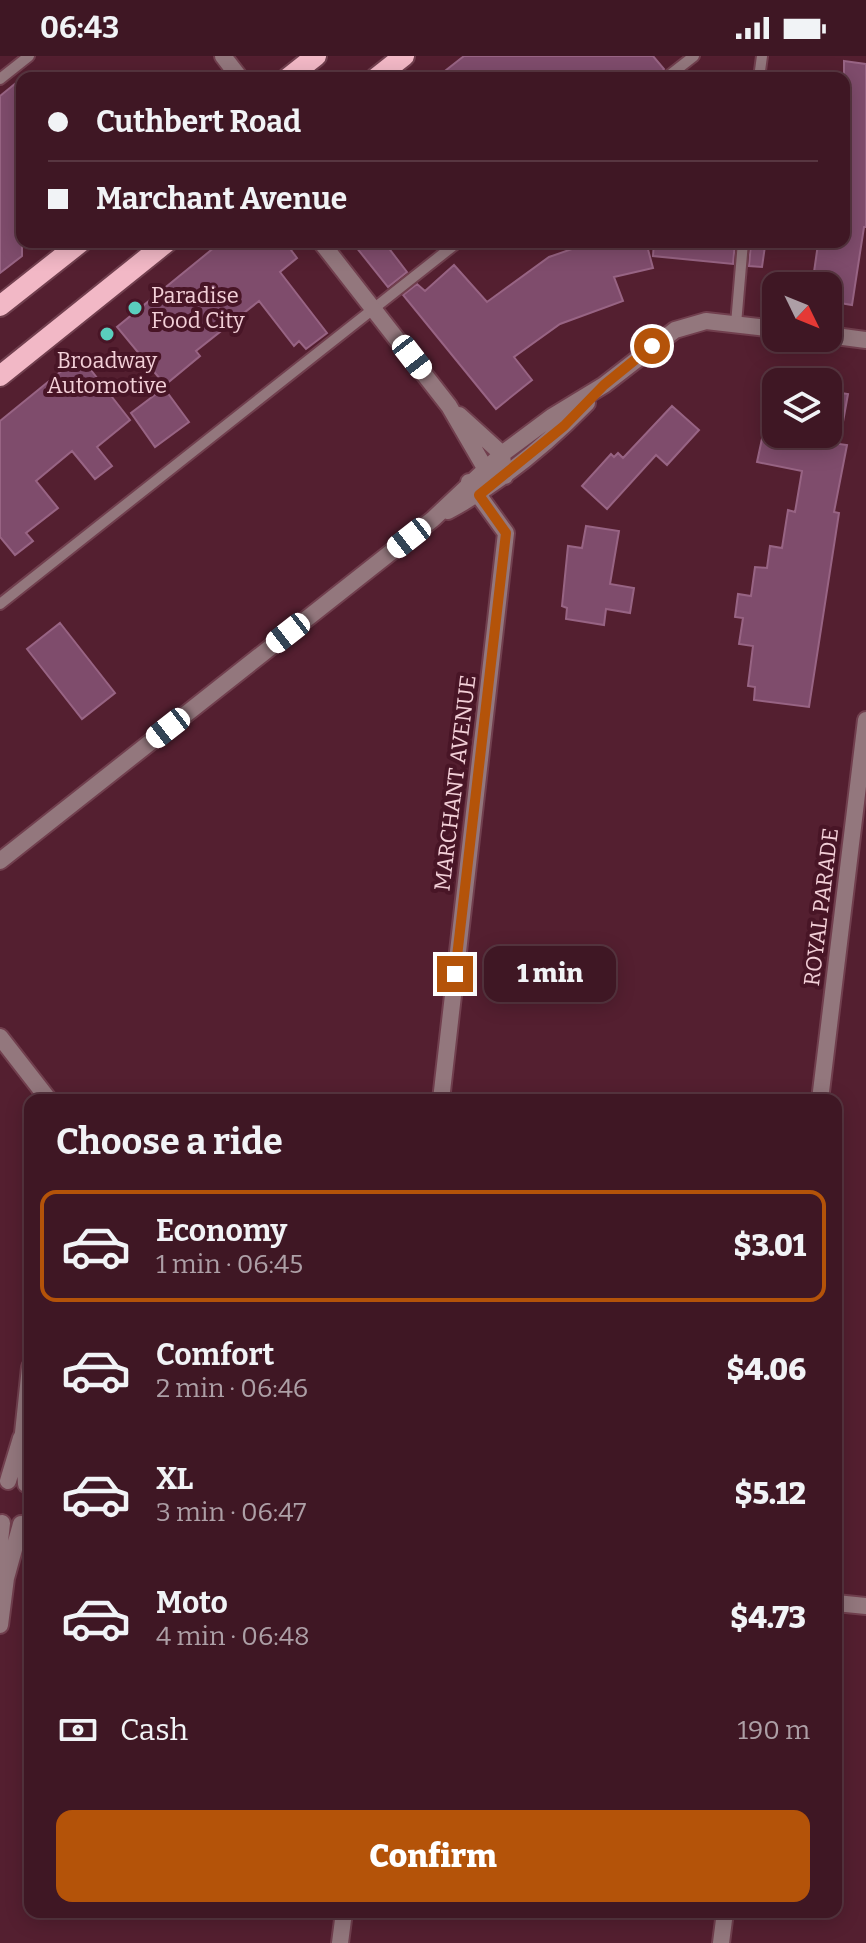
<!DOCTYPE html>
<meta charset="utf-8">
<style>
body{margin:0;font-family:Bitter,serif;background:#4a2431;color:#f1f3f6;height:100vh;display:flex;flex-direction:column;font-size:30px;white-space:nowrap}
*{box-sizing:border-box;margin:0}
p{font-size:26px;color:#ad9fa6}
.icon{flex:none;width:44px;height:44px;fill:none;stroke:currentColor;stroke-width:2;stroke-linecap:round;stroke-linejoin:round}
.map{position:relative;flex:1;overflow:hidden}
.drawer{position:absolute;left:24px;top:1038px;width:818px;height:824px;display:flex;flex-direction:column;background:#3f1724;border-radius:16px;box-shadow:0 4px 20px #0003,0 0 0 2px #583641}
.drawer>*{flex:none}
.guide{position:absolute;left:16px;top:16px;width:834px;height:176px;border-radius:16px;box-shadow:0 4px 20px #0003,0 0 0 2px #583641;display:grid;align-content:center;height:176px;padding:0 32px;background:#3f1724}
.needle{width:52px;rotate:133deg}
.fabs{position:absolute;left:762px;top:216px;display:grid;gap:16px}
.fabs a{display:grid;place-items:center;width:80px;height:80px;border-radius:16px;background:#3f1724;box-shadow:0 4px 20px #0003,0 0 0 2px #583641;font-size:40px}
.end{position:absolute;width:36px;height:36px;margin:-18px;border:10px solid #b45309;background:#fff;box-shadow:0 0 0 4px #fff}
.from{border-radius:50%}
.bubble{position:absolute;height:56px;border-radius:16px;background:#3f1724;box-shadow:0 4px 20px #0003,0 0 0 2px #583641;font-size:26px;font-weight:800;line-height:56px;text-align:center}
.car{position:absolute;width:24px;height:48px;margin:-24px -12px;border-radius:10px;box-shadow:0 0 6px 2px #0007;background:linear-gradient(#fff 24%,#345 0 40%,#fff 0 76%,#345 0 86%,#fff 0)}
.guide b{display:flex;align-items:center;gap:28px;height:76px;font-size:30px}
.guide b+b{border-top:2px solid #583641}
.guide i{width:20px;height:20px;background:#f1f3f6}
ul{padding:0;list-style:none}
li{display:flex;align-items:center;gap:24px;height:112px;margin:0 16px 12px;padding:0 16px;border:4px solid transparent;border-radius:16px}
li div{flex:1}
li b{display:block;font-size:30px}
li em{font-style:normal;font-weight:800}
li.active{border-color:#b45309}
li>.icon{width:72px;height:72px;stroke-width:1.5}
h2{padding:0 32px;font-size:36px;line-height:96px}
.pay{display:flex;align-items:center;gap:20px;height:88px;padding:0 32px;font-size:30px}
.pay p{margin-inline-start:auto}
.action{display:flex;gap:16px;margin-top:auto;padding:16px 32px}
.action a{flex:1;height:92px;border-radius:16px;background:#b45309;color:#fff;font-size:32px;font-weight:800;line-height:92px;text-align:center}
.status{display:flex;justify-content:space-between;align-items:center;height:56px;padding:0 40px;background:#3f1724;direction:ltr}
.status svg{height:22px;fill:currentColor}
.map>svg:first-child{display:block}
.building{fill:#7f4c6c;stroke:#986484;stroke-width:2}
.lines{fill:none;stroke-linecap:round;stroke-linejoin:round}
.service-casing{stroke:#713f4e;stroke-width:14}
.minor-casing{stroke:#713f4e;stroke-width:20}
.primary-casing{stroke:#713f4e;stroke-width:24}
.service{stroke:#93777d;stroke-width:10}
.minor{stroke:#93777d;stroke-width:16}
.primary{stroke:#f2b8c6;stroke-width:20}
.route{stroke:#b45309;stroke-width:10}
.poi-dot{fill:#5acebd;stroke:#481526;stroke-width:3}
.labels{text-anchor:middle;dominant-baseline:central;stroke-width:8;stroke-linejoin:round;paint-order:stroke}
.poi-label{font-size:22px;fill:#f3d0d8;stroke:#481526;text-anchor:start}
.street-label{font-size:22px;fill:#f3d0d8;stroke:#481526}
</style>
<div class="status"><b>06:43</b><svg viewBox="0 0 49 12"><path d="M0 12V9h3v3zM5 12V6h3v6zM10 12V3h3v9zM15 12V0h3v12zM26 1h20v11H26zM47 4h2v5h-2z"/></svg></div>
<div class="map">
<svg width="866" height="1887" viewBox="0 0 866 1887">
<rect width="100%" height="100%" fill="#541f30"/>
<!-- building -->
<path class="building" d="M 464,0 L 653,0 L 664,13 L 658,22 L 436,22 Z
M 844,5 L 866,8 L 866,171 L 864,171 L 852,249 L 828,245 L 828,230 L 812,230 L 818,188 L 844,186 Z
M 22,22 L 22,200 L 0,217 L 0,40 Z
M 221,186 L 285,186 L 297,202 L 280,216 L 327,277 L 306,293 L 299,285 L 294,290 L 259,245 L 196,295 L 200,300 L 165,329 L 117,271 Z
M 352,186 L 384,186 L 407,216 L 388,231 Z
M 592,186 L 646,186 L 653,212 L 614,221 L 623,245 L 560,268 L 514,301 L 532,324 L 496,353 L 403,239 L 417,228 L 425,235 L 454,209 L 487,246 L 549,201 Z
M 654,186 L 735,186 L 733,208 L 653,200 Z
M 751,188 L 765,190 L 762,211 L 749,210 Z
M 80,300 L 130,364 L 97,391 L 112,410 L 95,423 L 72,395 L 36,425 L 58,452 L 26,477 L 33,485 L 15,499 L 0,481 L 0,365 Z
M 164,332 L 189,366 L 155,391 L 131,357 Z
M 828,335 L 848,338 L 839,388 L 847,389 L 834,456 L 839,457 L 809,651 L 754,644 L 755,631 L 748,630 L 753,590 L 739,588 L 743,562 L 735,561 L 738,538 L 751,540 L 755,511 L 767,512 L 770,490 L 782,492 L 788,454 L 795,456 L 802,415 L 757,406 L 763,378 L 828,378 Z
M 672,350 L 699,374 L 667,409 L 656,399 L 607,453 L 582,430 L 611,398 L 614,401 L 618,397 L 623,402 Z
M 586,470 L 619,475 L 610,528 L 634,532 L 630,557 L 606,553 L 604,569 L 566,563 L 567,552 L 562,550 L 568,490 L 582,492 Z
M 60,567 L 115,637 L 82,663 L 27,593 Z"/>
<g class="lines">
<defs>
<path id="service" d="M 666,22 L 694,0
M 759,22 L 762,0
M 0,23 L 29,0
M 736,268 L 743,186
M 0,548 L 458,186"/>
<path id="minor" d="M 223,0 L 240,22
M 321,186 L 449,350 L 485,412 L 505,420
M 828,279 L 866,284
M 459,359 L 502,398 L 503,409
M 448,455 C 500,427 546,389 587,347
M 0,805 L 433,463 L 502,398 L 553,360 L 604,329 L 675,274 L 706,265 L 776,273
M 0,981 L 49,1044
M 441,1044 L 506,477 L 469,426
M 820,1044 L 866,664
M 8,1425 L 21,1382
M 26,1428 L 23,1377 L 30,1311
M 2,1467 L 0,1485 L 5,1517
M 836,1547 L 866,1550
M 0,1569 L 6,1522 L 21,1468
M 340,1887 L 344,1856
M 721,1887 L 725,1856"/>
<path id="primary" d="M 288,22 L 316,0
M 376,22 L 404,0
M 0,250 L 81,186
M 0,320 L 167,186"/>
</defs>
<!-- service casing -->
<use href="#service" class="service-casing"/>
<!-- minor casing -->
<use href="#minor" class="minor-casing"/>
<!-- primary casing -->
<use href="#primary" class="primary-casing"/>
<!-- service -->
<use href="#service" class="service"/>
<!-- minor -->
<use href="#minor" class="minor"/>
<!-- primary -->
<use href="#primary" class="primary"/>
</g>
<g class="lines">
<!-- route -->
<path class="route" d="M 455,918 L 506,477 L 479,439 L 564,370 L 604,329 L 652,290"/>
</g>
<!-- markers -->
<g class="poi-dot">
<circle cx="135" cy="252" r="8"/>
<circle cx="107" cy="278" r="8"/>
</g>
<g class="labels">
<!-- poi labels -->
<g class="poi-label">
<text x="151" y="239">Paradise<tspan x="151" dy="25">Food City</tspan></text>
<text x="107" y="304" text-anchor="middle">Broadway<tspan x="107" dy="25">Automotive</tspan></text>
</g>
<!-- street labels -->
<g class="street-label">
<text transform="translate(455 727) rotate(-83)">MARCHANT AVENUE</text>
<text transform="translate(821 851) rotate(-83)">ROYAL PARADE</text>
</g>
</g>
</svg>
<div class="fabs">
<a><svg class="needle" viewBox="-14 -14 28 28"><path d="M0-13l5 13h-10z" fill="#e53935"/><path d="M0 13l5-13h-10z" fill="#ad9fa6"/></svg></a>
<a><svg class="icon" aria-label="layers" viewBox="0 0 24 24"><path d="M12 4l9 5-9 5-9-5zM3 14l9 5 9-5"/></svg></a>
</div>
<i class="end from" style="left:652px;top:290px"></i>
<i class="end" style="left:455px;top:918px"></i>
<div class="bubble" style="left:484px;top:890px;width:132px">1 min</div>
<i class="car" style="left:412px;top:301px;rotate:142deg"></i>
<i class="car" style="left:409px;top:482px;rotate:232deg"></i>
<i class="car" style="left:288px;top:577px;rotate:232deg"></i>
<i class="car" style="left:168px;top:672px;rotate:232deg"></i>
<div class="guide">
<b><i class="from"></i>Cuthbert Road</b>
<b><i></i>Marchant Avenue</b>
</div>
<section class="drawer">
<h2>Choose a ride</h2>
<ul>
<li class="active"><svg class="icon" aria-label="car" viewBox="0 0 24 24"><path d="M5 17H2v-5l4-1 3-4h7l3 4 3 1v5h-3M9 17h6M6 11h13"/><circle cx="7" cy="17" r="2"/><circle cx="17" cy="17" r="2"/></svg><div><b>Economy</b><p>1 min · 06:45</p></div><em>$3.01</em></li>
<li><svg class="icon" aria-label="car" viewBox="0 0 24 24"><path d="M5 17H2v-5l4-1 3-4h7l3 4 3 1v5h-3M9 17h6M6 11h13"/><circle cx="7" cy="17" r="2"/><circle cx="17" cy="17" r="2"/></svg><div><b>Comfort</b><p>2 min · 06:46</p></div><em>$4.06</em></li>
<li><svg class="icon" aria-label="car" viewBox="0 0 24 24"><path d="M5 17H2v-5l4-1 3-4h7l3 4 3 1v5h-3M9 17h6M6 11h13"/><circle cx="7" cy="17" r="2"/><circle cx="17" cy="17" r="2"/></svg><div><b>XL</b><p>3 min · 06:47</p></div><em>$5.12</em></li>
<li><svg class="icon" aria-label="car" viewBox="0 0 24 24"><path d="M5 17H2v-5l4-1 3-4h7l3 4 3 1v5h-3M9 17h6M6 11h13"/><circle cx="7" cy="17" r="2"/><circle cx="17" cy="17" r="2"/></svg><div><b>Moto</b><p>4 min · 06:48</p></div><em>$4.73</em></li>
</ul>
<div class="pay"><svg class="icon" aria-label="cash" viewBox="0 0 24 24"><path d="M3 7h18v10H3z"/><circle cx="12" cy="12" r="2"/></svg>Cash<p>190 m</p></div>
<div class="action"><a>Confirm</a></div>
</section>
</div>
